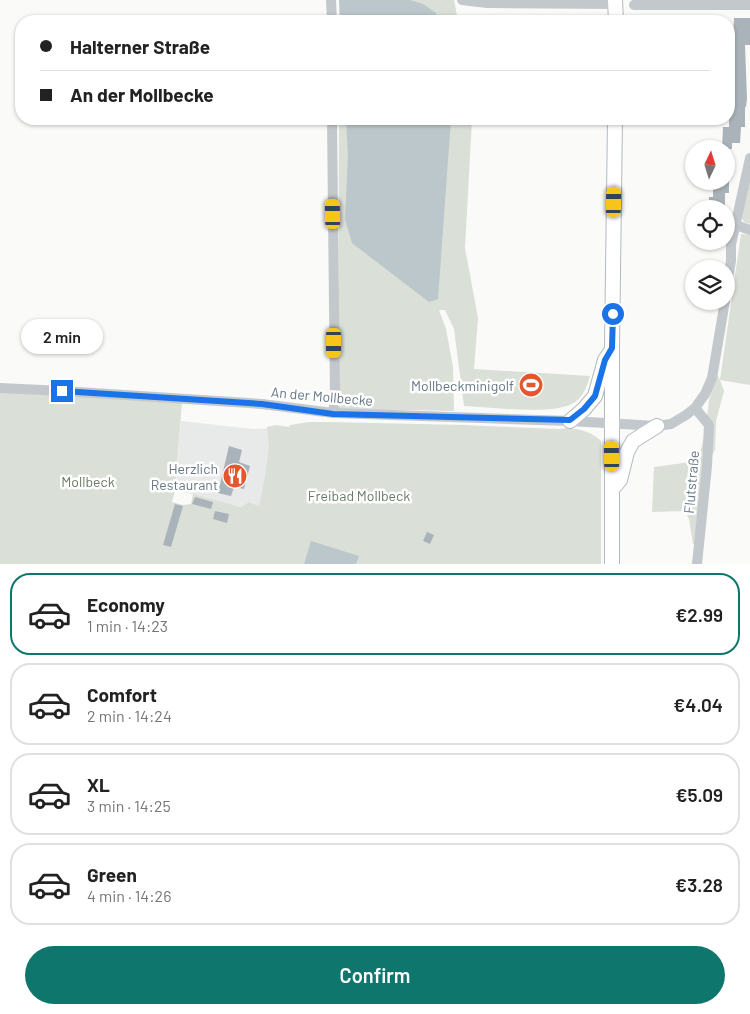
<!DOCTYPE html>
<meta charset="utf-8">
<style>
body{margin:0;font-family:Barlow,sans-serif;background:#f6f6f6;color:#222;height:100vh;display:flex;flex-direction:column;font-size:19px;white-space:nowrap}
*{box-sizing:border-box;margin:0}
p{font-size:16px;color:#767676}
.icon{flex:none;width:28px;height:28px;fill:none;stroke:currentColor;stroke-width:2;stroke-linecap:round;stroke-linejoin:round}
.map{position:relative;height:564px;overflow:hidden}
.details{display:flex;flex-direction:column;background:#fff;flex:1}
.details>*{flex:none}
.guide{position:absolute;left:15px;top:15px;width:720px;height:110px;border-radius:20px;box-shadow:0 1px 4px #0004;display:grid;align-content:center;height:110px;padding:0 25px;background:#fff}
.needle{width:32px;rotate:4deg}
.tools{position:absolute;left:685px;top:140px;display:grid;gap:10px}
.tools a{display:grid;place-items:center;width:50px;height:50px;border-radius:50%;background:#fff;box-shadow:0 1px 4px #0004;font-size:25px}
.end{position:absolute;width:22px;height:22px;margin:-11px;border:6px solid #1a73e8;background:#fff;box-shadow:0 0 0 2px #fff}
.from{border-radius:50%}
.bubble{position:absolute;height:35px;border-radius:18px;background:#fff;box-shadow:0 1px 4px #0004;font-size:16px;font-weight:600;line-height:35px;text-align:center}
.car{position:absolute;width:15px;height:30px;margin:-15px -8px;border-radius:6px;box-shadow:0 0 4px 1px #0007;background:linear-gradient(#f5c518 24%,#345 0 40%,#f5c518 0 76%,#345 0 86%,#f5c518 0)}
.guide b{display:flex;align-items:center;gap:18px;height:48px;font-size:19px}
.guide b+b{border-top:1px solid #e0e0e0}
.guide i{width:12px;height:12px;background:#222}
ul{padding:9px 0 0;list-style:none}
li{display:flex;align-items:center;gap:15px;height:82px;margin:0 10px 8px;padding:0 15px;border:2px solid #e0e0e0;border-radius:20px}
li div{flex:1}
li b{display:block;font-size:19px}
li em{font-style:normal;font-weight:600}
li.selected{border-color:#0f766e}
li>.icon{width:45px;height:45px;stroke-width:1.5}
.primary-button{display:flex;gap:10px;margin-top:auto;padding:10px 25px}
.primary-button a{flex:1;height:58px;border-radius:30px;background:#0f766e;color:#fff;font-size:20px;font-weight:600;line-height:58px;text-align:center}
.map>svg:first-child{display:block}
.built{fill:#e8e9e9}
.green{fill:#dadfd7}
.water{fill:#bbc7cb}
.building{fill:#aab3b9}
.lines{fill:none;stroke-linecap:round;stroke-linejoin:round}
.secondary-casing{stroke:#b3babf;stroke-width:16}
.minor{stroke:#c3c8cc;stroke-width:10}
.secondary{stroke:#fff;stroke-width:14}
.route{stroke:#1a73e8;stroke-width:6}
.labels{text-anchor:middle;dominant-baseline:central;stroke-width:5;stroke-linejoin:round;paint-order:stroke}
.poi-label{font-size:14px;fill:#657683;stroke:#fff;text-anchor:end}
.street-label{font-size:14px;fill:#657683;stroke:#fff}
.park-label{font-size:14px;fill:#687a64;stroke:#fff}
</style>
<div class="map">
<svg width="750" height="564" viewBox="0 0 750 564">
<rect width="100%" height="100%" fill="#fafaf8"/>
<!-- built -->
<path class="built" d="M 181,421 L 253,429 L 305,427 L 271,512 L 250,502 L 241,507 L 175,490 Z"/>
<!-- green -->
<path class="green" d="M 340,0 L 454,0 L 458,21 L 339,21 Z
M 339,119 L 472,119 L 465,248 L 478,318 L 474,369 L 590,376 C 587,386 584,396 575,402 C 557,416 488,407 464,406 L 454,329 L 445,310 L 439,310 L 446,329 L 453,367 L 454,411 L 414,410 L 338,411 Z
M 750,177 L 750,224 L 744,222 L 742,218 Z
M 741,234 L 750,235 L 750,385 L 720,380 L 724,391 L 716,421 L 715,450 L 705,467 L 697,543 L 693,544 L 689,519 L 685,511 L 652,512 L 654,467 L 698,461 L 705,433 L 709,400 L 716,372 L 720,380 Z
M 0,392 L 182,402 L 175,490 L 172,502 L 183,505 L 191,504 L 193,494 L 241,507 L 249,502 L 259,506 L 265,477 L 269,447 L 267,427 L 276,425 L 289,427 L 290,425 L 309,422 L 328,422 L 463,425 L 559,429 C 573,426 592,431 601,441 L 601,564 L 0,564 Z"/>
<!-- water -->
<path class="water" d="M 339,0 L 410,0 L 423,4 L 436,13 L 438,21 L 340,21 Z
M 346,119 L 451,119 L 438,299 L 429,302 L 352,243 L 345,219 L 348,156 Z
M 311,541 L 359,556 L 356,564 L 304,564 Z"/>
<!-- building -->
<path class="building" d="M 734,18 L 750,18 L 750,45 L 745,45 L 747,99 L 746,107 L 745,107 L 745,127 L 741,127 L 740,143 L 732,143 L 732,149 L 722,149 L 723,127 L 729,127 L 729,107 L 731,106 L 731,90 L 729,90 L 729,39 L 733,39 Z
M 713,181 L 729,181 L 729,193 L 725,193 L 725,209 L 709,209 L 709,197 L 713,197 Z
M 229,446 L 242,450 L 239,462 L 250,466 L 244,489 L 234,487 L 231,496 L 218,493 Z
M 195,497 L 213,502 L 211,509 L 192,504 Z
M 175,504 L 183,506 L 171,547 L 163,545 Z
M 215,511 L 229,514 L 227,523 L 213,519 Z
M 427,532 L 434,535 L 430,544 L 423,541 Z"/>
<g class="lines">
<defs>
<path id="secondary" d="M 615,0 L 616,21
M 570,421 L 584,409 L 595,396 L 605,360 L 611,351
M 615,486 L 620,480 L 627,452 L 633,441 L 657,426
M 612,564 L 612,348 L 615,119"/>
</defs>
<!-- secondary casing -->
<use href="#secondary" class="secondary-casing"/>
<!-- minor -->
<path class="minor" d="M 331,0 L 332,21
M 462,0 L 487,3 L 615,4
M 634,5 L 750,5
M 332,119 L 335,398 L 333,413
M 736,225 L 750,230
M 726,291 L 731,261 L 731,245 L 750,158
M 0,388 L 63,391 L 262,404 L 333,413 L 570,421 L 657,426 L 671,424 L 686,415 L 695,408 L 705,394 L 712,378 L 725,301
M 695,408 L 709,425 L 707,466 L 697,564"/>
<!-- secondary -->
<use href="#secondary" class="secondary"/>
</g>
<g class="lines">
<!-- route -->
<path class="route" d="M 62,391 L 262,404 L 333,414 L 570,420 L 584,409 L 595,396 L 605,360 L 612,348 L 613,314"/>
</g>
<!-- icons -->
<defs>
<symbol id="stadium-disc" viewBox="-11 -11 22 22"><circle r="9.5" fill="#e4572e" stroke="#fff"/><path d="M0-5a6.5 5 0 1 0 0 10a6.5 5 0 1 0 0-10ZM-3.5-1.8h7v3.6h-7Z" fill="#fff"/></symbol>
<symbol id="restaurant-disc" viewBox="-11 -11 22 22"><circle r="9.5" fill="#e4572e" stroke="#fff"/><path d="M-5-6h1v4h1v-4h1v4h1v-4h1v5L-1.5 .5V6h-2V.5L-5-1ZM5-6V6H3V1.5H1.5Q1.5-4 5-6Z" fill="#fff"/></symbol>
</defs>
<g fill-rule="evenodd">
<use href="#stadium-disc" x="517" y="371" width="28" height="28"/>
<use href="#restaurant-disc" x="221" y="462" width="28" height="28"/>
</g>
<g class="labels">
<!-- poi labels -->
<g class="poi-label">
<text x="514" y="385">Mollbeckminigolf</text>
<text x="218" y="468">Herzlich<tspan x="218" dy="16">Restaurant</tspan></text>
</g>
<!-- street labels -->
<g class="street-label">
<text transform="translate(322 396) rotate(5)">An der Mollbecke</text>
<text transform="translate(691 482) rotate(-85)">Flutstraße</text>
</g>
<!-- park labels -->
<g class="park-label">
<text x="88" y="481">Mollbeck</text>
<text x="359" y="495">Freibad Mollbeck</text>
</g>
</g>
</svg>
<div class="tools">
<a><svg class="needle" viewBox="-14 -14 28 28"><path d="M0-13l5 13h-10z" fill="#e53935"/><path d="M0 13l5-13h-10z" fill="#767676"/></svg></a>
<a><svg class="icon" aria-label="locate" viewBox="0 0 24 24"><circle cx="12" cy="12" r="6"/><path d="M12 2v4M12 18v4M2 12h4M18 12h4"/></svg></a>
<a><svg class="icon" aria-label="layers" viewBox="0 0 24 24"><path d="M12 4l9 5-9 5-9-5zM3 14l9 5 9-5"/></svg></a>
</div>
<i class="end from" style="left:613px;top:314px"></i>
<i class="end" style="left:62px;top:391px"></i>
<div class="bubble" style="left:21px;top:319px;width:82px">2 min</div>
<i class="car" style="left:614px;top:202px;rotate:1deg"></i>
<i class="car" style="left:333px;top:214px;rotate:359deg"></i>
<i class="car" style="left:334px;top:343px;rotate:180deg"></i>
<i class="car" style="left:612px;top:456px;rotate:359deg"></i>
<div class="guide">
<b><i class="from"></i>Halterner Straße</b>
<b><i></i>An der Mollbecke</b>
</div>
</div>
<section class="details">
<ul>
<li class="selected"><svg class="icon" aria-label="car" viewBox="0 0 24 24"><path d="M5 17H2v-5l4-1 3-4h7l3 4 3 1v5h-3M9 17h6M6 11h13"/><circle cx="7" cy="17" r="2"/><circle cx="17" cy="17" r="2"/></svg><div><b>Economy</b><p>1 min · 14:23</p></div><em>€2.99</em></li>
<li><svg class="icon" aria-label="car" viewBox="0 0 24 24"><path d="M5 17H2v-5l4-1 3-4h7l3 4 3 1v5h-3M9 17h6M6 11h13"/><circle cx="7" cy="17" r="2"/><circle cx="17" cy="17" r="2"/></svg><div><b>Comfort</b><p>2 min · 14:24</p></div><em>€4.04</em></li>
<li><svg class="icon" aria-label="car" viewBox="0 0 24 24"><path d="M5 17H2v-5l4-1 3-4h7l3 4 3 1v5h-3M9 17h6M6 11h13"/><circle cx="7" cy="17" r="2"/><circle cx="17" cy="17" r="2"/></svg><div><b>XL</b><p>3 min · 14:25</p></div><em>€5.09</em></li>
<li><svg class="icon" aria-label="car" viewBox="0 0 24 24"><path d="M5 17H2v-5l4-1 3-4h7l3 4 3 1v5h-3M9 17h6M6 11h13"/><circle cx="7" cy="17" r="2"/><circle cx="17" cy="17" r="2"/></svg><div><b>Green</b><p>4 min · 14:26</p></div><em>€3.28</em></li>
</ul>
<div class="primary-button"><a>Confirm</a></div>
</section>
